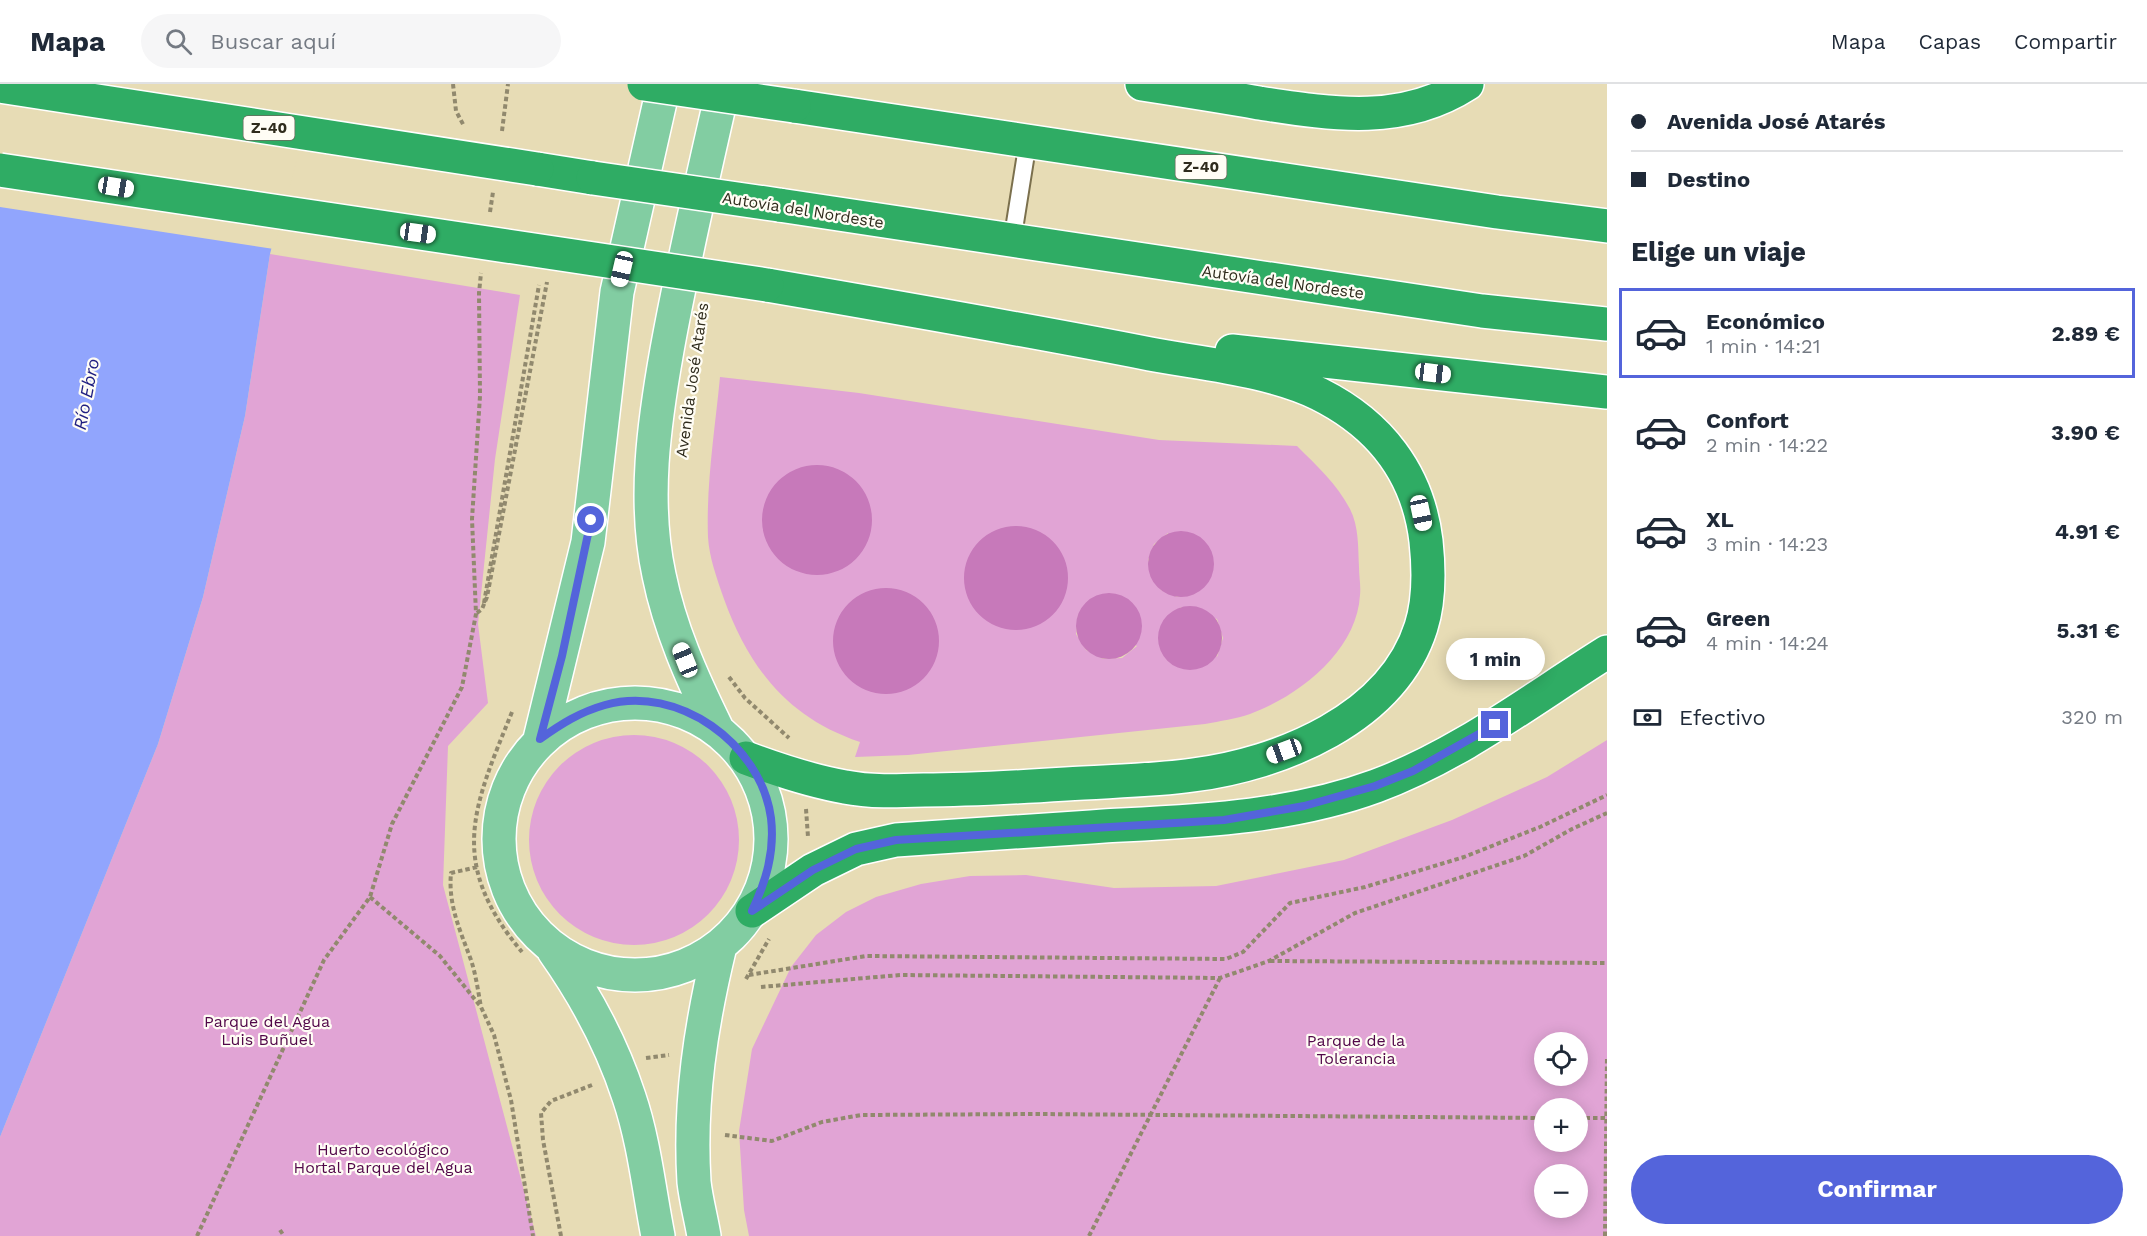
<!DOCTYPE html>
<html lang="es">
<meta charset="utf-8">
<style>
body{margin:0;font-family:"Work Sans",sans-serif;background:#f6f6f7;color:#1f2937;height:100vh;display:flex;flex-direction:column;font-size:22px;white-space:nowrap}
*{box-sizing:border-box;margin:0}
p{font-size:20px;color:#747a83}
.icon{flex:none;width:33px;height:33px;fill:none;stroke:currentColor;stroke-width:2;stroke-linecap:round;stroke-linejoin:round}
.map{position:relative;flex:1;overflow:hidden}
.side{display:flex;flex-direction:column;background:#fff;width:540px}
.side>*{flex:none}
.top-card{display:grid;align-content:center;height:132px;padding:0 24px;background:#fff}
.buttons{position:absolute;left:1534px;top:948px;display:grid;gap:12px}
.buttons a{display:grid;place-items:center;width:54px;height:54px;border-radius:50%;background:#fff;box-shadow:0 3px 15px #0003;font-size:30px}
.end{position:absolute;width:27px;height:27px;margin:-14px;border:8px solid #5464db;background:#fff;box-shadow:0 0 0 3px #fff}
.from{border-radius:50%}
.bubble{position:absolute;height:42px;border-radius:21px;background:#fff;box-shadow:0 3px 15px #0003;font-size:20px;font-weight:700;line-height:42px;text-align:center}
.car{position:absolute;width:18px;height:36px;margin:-18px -9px;border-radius:8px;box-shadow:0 0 4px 2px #0007;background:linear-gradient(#fff 24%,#345 0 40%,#fff 0 76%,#345 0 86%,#fff 0)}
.top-card b{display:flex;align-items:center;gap:21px;height:57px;font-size:22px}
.top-card b+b{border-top:2px solid #e0e1e3}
.top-card i{width:15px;height:15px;background:#1f2937}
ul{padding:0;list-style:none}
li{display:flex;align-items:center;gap:18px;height:90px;margin:0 12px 9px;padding:0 12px;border:3px solid transparent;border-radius:0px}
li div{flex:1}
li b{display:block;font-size:22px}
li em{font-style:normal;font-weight:700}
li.current{border-color:#5464db}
li>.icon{width:54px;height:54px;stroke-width:1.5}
h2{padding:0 24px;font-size:27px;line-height:72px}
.pay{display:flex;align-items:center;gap:15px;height:66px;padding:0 24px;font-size:22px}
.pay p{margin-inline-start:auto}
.action{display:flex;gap:12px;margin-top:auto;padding:12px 24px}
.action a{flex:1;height:69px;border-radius:36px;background:#5464db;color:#fff;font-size:24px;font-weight:700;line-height:69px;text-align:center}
header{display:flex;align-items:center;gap:36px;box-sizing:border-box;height:84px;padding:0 30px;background:#fff;border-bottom:2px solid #e0e1e3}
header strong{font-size:28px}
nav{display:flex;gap:33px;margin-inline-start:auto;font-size:21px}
.search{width:420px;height:54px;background:#f6f6f7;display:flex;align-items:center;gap:15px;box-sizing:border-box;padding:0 21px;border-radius:33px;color:#747a83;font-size:22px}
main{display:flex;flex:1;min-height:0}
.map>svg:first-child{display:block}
.green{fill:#e1a4d5;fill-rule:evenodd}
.forest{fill:#c779ba}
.water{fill:#91a5fd}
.pier{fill:#e7dcb5}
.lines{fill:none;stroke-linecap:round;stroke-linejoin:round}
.lane-casing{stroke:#7b704d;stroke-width:20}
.primary-casing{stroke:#fff;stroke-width:36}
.highway-casing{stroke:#fff;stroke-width:36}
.path{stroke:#91896e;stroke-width:4;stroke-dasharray:4.5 3;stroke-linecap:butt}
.lane{stroke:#fff;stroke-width:16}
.primary{stroke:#82cda2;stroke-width:33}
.highway{stroke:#2fac64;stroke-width:33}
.highway-bridge-casing{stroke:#fff;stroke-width:36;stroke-linecap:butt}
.highway-bridge{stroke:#2fac64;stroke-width:33}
.route{stroke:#5464db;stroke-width:8}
.labels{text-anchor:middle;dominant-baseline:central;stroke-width:4.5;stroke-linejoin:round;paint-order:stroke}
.shield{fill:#fffdf5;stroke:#6d6a5d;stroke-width:1.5}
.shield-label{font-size:15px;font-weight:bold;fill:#2f2b1c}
.street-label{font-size:16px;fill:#2f2b1c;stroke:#fffdf5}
.park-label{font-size:16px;fill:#510749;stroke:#fffdf5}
.water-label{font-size:18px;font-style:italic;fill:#1f1e81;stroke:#fffdf5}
</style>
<header>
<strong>Mapa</strong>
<div class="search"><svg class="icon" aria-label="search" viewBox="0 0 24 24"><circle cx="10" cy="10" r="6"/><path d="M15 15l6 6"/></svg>Buscar aquí</div>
<nav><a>Mapa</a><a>Capas</a><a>Compartir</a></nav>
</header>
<main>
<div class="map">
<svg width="1607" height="1152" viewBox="0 0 1607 1152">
<rect width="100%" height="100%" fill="#e7dcb5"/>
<!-- green -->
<path class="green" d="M 270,170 L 520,211 L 495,375 L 478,540 L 488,619 L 448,662 L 443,801 L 536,1152 L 0,1152 L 0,1053 L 158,660 L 203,513 L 245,332 Z
M 720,293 L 859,309 L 1159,356 L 1297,362 C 1316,381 1337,400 1350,425 C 1359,443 1358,463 1359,483 C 1359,492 1361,502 1360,511 C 1357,567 1299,612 1250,630 C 1236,635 1220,637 1205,640 L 908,671 L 855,673 L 860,658 C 788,634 749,584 724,515 C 717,495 709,473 708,453 C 706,400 715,345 720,293 ZM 1168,449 L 1194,510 L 1177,513 L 1161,506 L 1148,476 L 1154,460 ZM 1180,523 L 1217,535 L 1223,554 L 1217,573 ZM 1078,531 L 1137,562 L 1122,574 L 1103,575 L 1086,566 L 1076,550 Z
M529 756a105 105 0 1 1 210 0a105 105 0 1 1-210 0Z
M 1607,656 L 1607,1152 L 749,1152 L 744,1126 L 739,1047 L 752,965 L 791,883 L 816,851 L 846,828 L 876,813 L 921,800 L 970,792 L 1026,791 L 1114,804 L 1216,802 L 1344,776 L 1452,736 L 1547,693 ZM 1578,958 L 1578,992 L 1545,992 L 1545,958 ZM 1545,1024 L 1578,1024 L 1578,1058 L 1545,1058 ZM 1578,1090 L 1578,1124 L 1545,1124 L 1545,1090 Z"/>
<!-- forest -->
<path class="forest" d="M762 436a55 55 0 1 1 110 0a55 55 0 1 1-110 0Z
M964 494a52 52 0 1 1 104 0a52 52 0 1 1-104 0Z
M1148 480a33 33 0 1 1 66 0a33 33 0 1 1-66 0Z
M833 557a53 53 0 1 1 106 0a53 53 0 1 1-106 0Z
M1076 542a33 33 0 1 1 66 0a33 33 0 1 1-66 0Z
M1158 554a32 32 0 1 1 64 0a32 32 0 1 1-64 0Z"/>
<!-- water -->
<path class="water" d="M 0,0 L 313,0 L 270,170 L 245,332 L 203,513 L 158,660 L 0,1053 Z"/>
<!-- pier -->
<path class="pier" d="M 0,0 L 316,0 L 274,165 L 0,123 Z"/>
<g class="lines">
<defs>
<path id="lane" d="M 1012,158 L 1028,57"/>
<path id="primary" d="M499 755a136 136 0 1 1 272 0a136 136 0 1 1-272 0Z
M 716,643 C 692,594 670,545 659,491 C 643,417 654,339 667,266 C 683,177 704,89 724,0
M 540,655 L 588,458 L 617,208 L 664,0
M 554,867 C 585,911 612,961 629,1013 C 644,1057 649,1106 658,1152
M 704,1152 C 701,1134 696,1116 694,1098 C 689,1017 701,940 720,862"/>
<path id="highway" d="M 1142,0 C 1181,6 1220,12 1259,19 C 1331,30 1402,42 1467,0
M 794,22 L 1497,128 L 1607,142
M 537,85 L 593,94
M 779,121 L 1482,227 L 1607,240
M 1232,267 L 1607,308
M 746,674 C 778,686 811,697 845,703 C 870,708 897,707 924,706 C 971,706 1019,703 1066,700 C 1108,697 1151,697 1193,691 C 1280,680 1392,635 1421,543 C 1430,515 1429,485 1426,457 C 1418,389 1379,340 1319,310 C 1270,286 1203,280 1150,270 C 1023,245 895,223 767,201
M 752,827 L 813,786 L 856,765 L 896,756 C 966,751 1035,747 1104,742 C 1196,737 1289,734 1376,702 C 1460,671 1532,615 1607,568"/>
</defs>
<!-- lane casing -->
<use href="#lane" class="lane-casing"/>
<!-- primary casing -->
<use href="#primary" class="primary-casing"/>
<!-- highway casing -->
<use href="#highway" class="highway-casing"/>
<!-- path -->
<path class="path" d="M 453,0 L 456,27 L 464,42
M 502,47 L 508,0
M 490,128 L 493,108
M 484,519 L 539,201
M 477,529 L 482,525 L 487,513 L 547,198
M 729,593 L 745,614 L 789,654
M 512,628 C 473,724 447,778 522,868
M 806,725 L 808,753
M 477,783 L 451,789 C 448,821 460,846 471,876 C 476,891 478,907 481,923
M 370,813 L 440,872 L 481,923 L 494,951 L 511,1016 L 533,1152
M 1270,877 L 1607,879
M 749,891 L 866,872 L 1226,875 L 1243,868 L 1290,819 L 1365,803 L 1464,773 L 1540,743 L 1607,711
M 746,895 L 769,855
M 761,903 L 900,891 L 1220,894 L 1269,877 L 1355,829 L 1524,772 L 1572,745 L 1607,729
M 646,974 L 669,971
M 1578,1034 L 1606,1034
M 725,1051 L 772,1057 L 822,1038 L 861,1031 L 1037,1030 L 1545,1034
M 280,1146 L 284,1152
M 197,1152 L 324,876 L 370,813 L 392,740 L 462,603 L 476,530 L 472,435 L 480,312 L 479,209 L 481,189
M 561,1152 L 543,1056 L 541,1029 L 551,1017 L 592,1001
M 1089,1152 L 1220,894
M 1605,1152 L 1607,972"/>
<!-- lane -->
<use href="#lane" class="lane"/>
<!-- primary -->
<use href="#primary" class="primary"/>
<!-- highway -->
<use href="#highway" class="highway"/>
<defs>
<path id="highway-bridge" d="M 644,0 L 794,22
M 0,2 L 537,85
M 0,86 L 767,201
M 593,94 L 779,121"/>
</defs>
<!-- highway-bridge casing -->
<use href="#highway-bridge" class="highway-bridge-casing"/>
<!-- highway-bridge -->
<use href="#highway-bridge" class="highway-bridge"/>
</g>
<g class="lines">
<!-- route -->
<path class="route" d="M 591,436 L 562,572 L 540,655 C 561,640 580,628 605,621 C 678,600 761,660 771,734 C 775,768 766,797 752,827 L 813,786 L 856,765 L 896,756 L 1224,736 L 1304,722 L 1375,702 L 1413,687 L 1495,641"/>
</g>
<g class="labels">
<!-- shield labels -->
<g class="shield">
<rect x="243.5" y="32" width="51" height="24" rx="4.5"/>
<rect x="1175.5" y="71" width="51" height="24" rx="4.5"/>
</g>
<g class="shield-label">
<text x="269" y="44">Z-40</text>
<text x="1201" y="83">Z-40</text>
</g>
<!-- street labels -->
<g class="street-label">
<text transform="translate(803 126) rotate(9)">Autovía del Nordeste</text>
<text transform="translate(1283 198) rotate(8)">Autovía del Nordeste</text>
<text transform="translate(692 296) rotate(-82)">Avenida José Atarés</text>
</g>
<!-- park labels -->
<g class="park-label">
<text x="267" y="937">Parque del Agua<tspan x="267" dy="18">Luis Buñuel</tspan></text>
<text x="1356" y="956">Parque de la<tspan x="1356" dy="18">Tolerancia</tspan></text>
<text x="383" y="1065">Huerto ecológico<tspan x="383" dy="18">Hortal Parque del Agua</tspan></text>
</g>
<!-- water labels -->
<g class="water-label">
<text transform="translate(86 310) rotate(-79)">Río Ebro</text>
</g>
</g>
</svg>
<div class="buttons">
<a><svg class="icon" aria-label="locate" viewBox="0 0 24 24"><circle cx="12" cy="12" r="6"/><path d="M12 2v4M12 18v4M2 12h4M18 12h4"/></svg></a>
<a>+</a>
<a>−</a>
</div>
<i class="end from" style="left:591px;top:436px"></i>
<i class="end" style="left:1495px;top:641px"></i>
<div class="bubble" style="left:1446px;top:554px;width:99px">1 min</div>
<i class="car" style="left:116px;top:103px;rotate:99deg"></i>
<i class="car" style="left:418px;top:149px;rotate:98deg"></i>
<i class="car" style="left:622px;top:185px;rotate:193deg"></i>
<i class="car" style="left:1433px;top:289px;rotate:97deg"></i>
<i class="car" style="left:1421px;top:429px;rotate:168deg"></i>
<i class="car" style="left:685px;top:576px;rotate:338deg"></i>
<i class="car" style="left:1284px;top:667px;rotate:250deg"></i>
</div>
<section class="side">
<div class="top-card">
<b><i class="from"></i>Avenida José Atarés</b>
<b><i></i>Destino</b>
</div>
<h2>Elige un viaje</h2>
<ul>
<li class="current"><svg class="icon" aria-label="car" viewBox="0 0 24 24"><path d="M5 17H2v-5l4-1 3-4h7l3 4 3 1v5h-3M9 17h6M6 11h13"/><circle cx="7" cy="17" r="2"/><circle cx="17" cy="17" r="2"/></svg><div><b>Económico</b><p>1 min · 14:21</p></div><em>2.89 €</em></li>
<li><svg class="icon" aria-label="car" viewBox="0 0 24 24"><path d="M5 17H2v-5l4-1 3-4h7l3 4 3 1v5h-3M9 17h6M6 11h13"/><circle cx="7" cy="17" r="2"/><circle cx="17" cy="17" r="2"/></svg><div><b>Confort</b><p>2 min · 14:22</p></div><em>3.90 €</em></li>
<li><svg class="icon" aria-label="car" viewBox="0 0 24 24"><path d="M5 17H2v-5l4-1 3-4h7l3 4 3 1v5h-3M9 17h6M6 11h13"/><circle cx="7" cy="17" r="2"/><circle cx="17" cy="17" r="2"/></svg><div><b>XL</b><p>3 min · 14:23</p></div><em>4.91 €</em></li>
<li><svg class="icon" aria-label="car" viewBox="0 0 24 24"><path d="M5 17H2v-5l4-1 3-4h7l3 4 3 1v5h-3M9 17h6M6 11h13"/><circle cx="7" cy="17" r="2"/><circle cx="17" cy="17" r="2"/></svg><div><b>Green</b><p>4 min · 14:24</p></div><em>5.31 €</em></li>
</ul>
<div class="pay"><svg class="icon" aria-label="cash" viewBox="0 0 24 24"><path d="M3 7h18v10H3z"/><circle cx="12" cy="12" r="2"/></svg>Efectivo<p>320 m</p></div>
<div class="action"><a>Confirmar</a></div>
</section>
</main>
